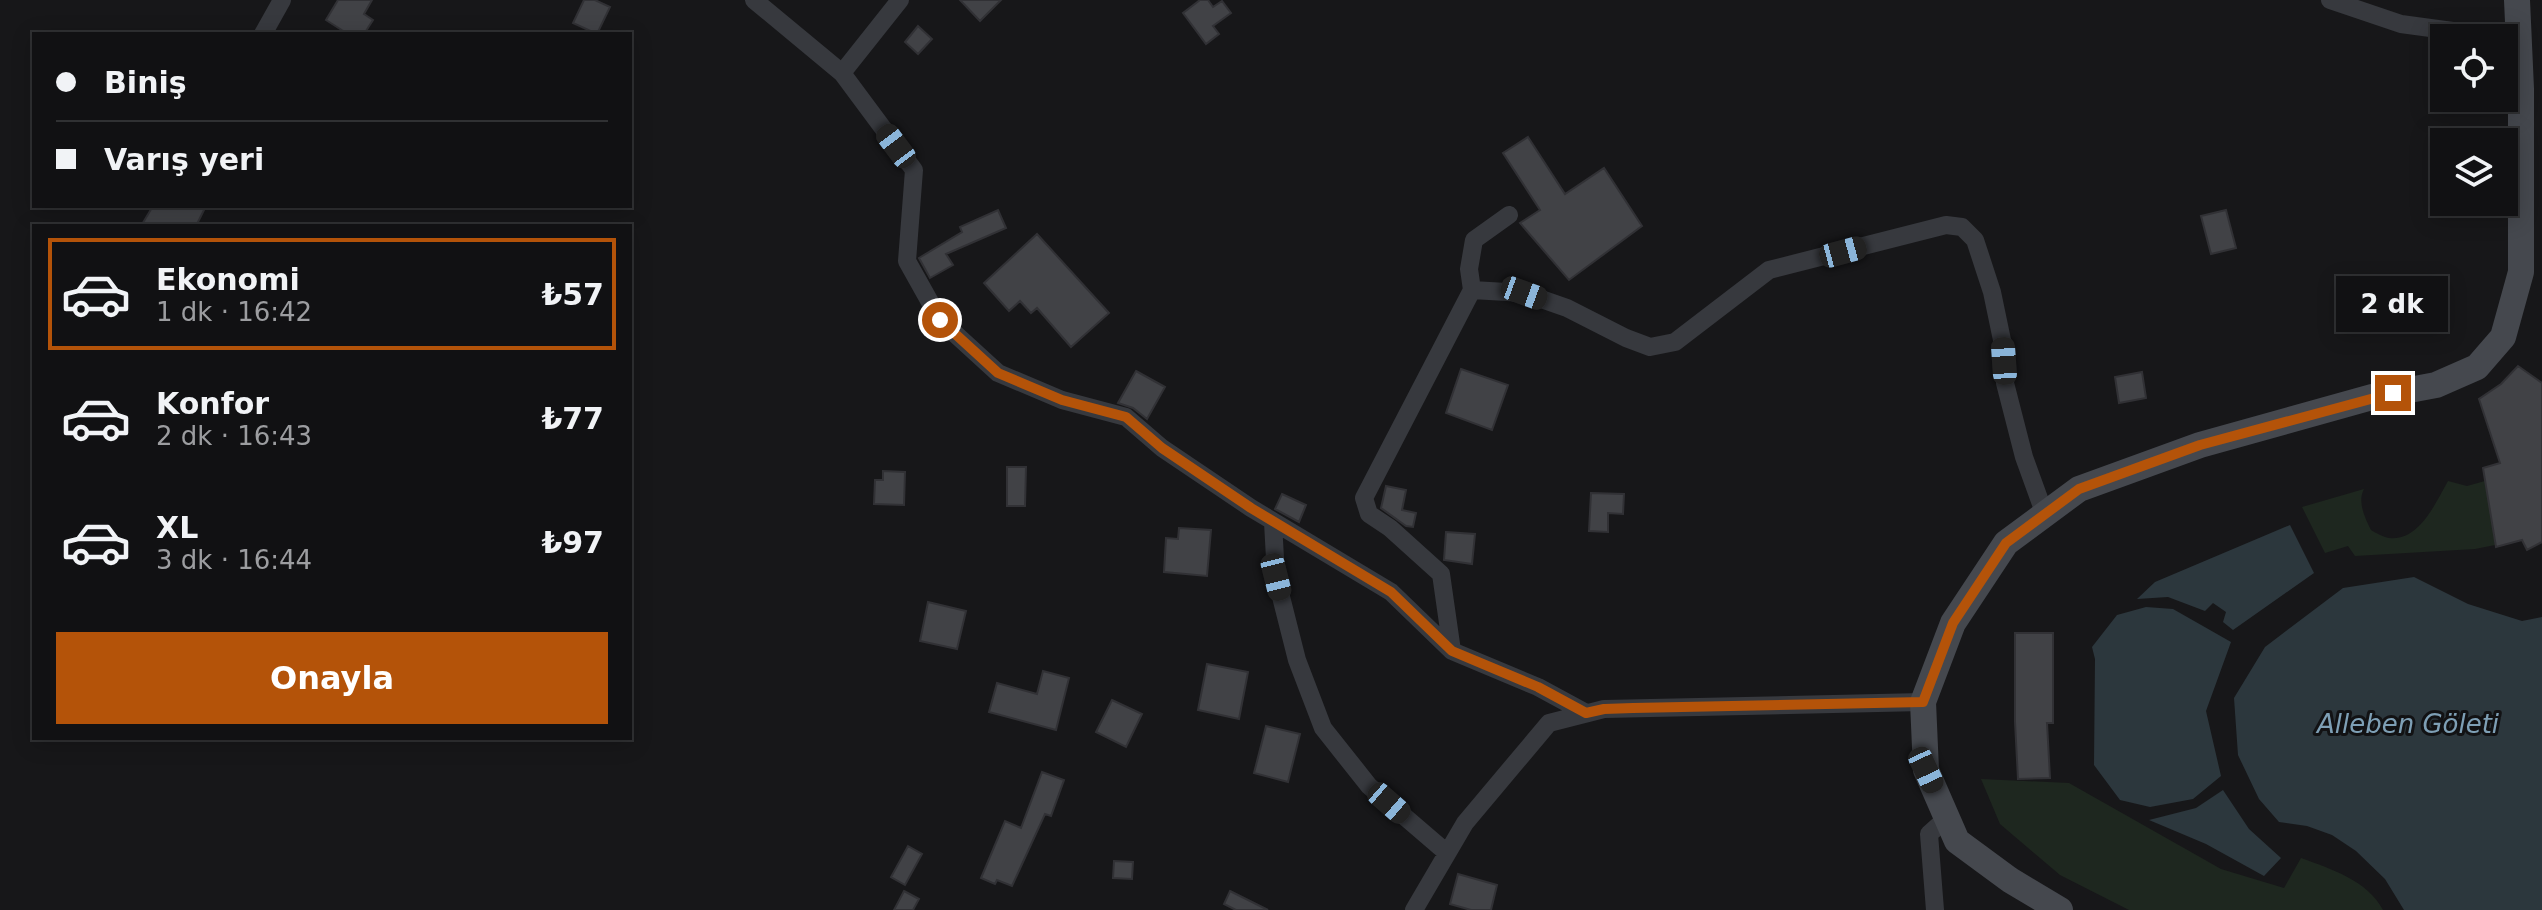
<!DOCTYPE html>
<html lang="tr">
<meta charset="utf-8">
<style>
body{margin:0;font-family:"DejaVu Sans",sans-serif;background:#1a1a1c;color:#f1f3f6;height:100vh;display:flex;flex-direction:column;font-size:30px;white-space:nowrap}
*{box-sizing:border-box;margin:0}
p{font-size:26px;color:#9c9da0}
.icon{flex:none;width:44px;height:44px;fill:none;stroke:currentColor;stroke-width:2;stroke-linecap:round;stroke-linejoin:round}
.map{position:relative;flex:1;overflow:hidden}
.sheet{position:absolute;left:32px;top:224px;width:600px;height:516px;display:flex;flex-direction:column;background:#111113;border-radius:0px;box-shadow:0 4px 20px #0003,0 0 0 2px #303133}
.sheet>*{flex:none}
.top-card{position:absolute;left:32px;top:32px;width:600px;height:176px;border-radius:0px;box-shadow:0 4px 20px #0003,0 0 0 2px #303133;display:grid;align-content:center;height:176px;padding:0 24px;background:#111113}
.buttons{position:absolute;left:2430px;top:24px;display:grid;gap:16px}
.buttons a{display:grid;place-items:center;width:88px;height:88px;border-radius:0px;background:#111113;box-shadow:0 4px 20px #0003,0 0 0 2px #303133;font-size:40px}
.end{position:absolute;width:36px;height:36px;margin:-18px;border:10px solid #b45309;background:#fff;box-shadow:0 0 0 4px #fff}
.from{border-radius:50%}
.bubble{position:absolute;height:56px;border-radius:0px;background:#111113;box-shadow:0 4px 20px #0003,0 0 0 2px #303133;font-size:26px;font-weight:800;line-height:56px;text-align:center}
.car{position:absolute;width:24px;height:48px;margin:-24px -12px;border-radius:10px;box-shadow:0 0 6px 2px #0007;background:linear-gradient(#222 24%,#8ab4d8 0 40%,#222 0 76%,#8ab4d8 0 86%,#222 0)}
.top-card b{display:flex;align-items:center;gap:28px;height:76px;font-size:30px}
.top-card b+b{border-top:2px solid #303133}
.top-card i{width:20px;height:20px;background:#f1f3f6}
ul{padding:14px 0 0;list-style:none}
li{display:flex;align-items:center;gap:24px;height:112px;margin:0 16px 12px;padding:0 8px;border:4px solid transparent;border-radius:0px}
li div{flex:1}
li b{display:block;font-size:30px}
li em{font-style:normal;font-weight:800}
li.current{border-color:#b45309}
li>.icon{width:72px;height:72px;stroke-width:1.5}
.action{display:flex;gap:16px;margin-top:auto;padding:16px 24px}
.action a{flex:1;height:92px;border-radius:0px;background:#b45309;color:#fff;font-size:32px;font-weight:800;line-height:92px;text-align:center}
.map>svg:first-child{display:block}
.green{fill:#1e271f}
.water{fill:#2c373d}
.building{fill:#414246;stroke:#313135;stroke-width:2}
.lines{fill:none;stroke-linecap:round;stroke-linejoin:round}
.street{stroke:#37393e;stroke-width:18}
.secondary{stroke:#45484e;stroke-width:26}
.route{stroke:#b45309;stroke-width:10}
.labels{text-anchor:middle;dominant-baseline:central;stroke-width:6;stroke-linejoin:round;paint-order:stroke}
.water-label{font-size:26px;font-style:italic;fill:#7e9fb5;stroke:#121214}
</style>
<div class="map">
<svg width="2542" height="910" viewBox="0 0 2542 910">
<rect width="100%" height="100%" fill="#171719"/>
<!-- green -->
<path class="green" d="M 2492,479 L 2505,543 L 2475,549 L 2355,556 L 2348,546 L 2325,553 L 2302,507 L 2364,489 C 2357,502 2365,518 2371,530 C 2376,533 2383,537 2389,538 C 2419,542 2436,502 2448,481 L 2467,486 Z
M 1981,779 L 2069,783 L 2221,869 L 2284,888 L 2301,858 C 2331,869 2367,880 2383,910 L 2129,910 L 2060,875 L 2000,824 Z"/>
<!-- water -->
<path class="water" d="M 2290,525 L 2314,573 L 2233,630 L 2223,622 L 2226,612 L 2213,603 L 2205,611 L 2168,597 L 2137,599 L 2155,582 Z
M 2414,577 L 2468,604 L 2522,621 L 2542,617 L 2542,910 L 2404,910 L 2385,879 L 2356,851 L 2332,835 L 2307,826 L 2279,822 L 2259,799 L 2238,755 L 2234,698 L 2265,647 L 2343,588 Z
M 2146,607 L 2173,609 L 2231,642 L 2206,711 L 2221,776 L 2193,799 L 2150,807 L 2120,800 L 2094,765 L 2095,659 L 2092,647 L 2117,615 Z
M 2223,790 L 2249,829 L 2281,858 L 2264,876 L 2206,844 L 2149,820 L 2196,808 Z"/>
<!-- building -->
<path class="building" d="M 338,0 L 372,0 L 364,14 L 373,20 L 364,34 L 348,34 L 326,20 Z
M 584,0 L 595,0 L 610,7 L 597,34 L 573,23 Z
M 960,0 L 1001,0 L 980,21 Z
M 1200,0 L 1208,0 L 1213,7 L 1222,1 L 1231,13 L 1213,26 L 1219,34 L 1206,44 L 1183,13 Z
M 918,26 L 932,39 L 918,54 L 905,42 Z
M 1528,137 L 1565,194 L 1604,168 L 1642,226 L 1569,280 L 1520,223 L 1540,210 L 1503,153 Z
M 153,206 L 206,206 L 196,226 L 141,226 Z
M 998,210 L 1006,228 L 946,254 L 953,265 L 930,278 L 919,258 L 962,232 L 960,227 Z
M 2226,210 L 2236,248 L 2211,254 L 2201,216 Z
M 1037,234 L 1109,313 L 1071,347 L 1037,308 L 1031,313 L 1020,301 L 1009,311 L 984,283 Z
M 2518,366 L 2542,383 L 2542,542 L 2527,550 L 2522,540 L 2496,547 L 2483,468 L 2500,463 L 2479,399 L 2501,384 Z
M 1461,369 L 1508,385 L 1492,430 L 1446,413 Z
M 1136,371 L 1165,387 L 1147,419 L 1133,408 L 1118,403 Z
M 2142,372 L 2146,398 L 2119,403 L 2115,377 Z
M 1007,467 L 1026,467 L 1025,506 L 1007,506 Z
M 883,471 L 905,472 L 904,505 L 874,504 L 875,480 L 883,480 Z
M 1386,486 L 1406,490 L 1402,510 L 1416,513 L 1413,527 L 1406,526 L 1381,508 Z
M 1591,493 L 1624,494 L 1623,514 L 1608,513 L 1608,532 L 1589,531 Z
M 1282,494 L 1306,505 L 1299,522 L 1275,509 Z
M 1179,528 L 1211,530 L 1207,576 L 1164,572 L 1166,538 L 1178,539 Z
M 1446,532 L 1475,534 L 1472,564 L 1444,560 Z
M 928,602 L 966,611 L 957,649 L 920,641 Z
M 2015,633 L 2053,633 L 2053,723 L 2047,723 L 2050,778 L 2018,779 L 2015,722 Z
M 1207,664 L 1248,672 L 1239,719 L 1198,710 Z
M 1043,671 L 1069,678 L 1056,730 L 989,712 L 997,683 L 1037,694 Z
M 1112,700 L 1142,714 L 1126,747 L 1096,732 Z
M 1266,726 L 1300,734 L 1288,782 L 1254,773 Z
M 1042,772 L 1064,780 L 1051,816 L 1045,814 L 1012,886 L 997,880 L 995,884 L 981,878 L 1005,821 L 1021,828 Z
M 908,846 L 922,854 L 905,885 L 891,877 Z
M 1114,861 L 1133,862 L 1132,879 L 1113,878 Z
M 1458,874 L 1497,885 L 1491,910 L 1471,910 L 1450,904 Z
M 904,891 L 919,899 L 913,910 L 894,910 Z
M 1230,891 L 1268,910 L 1236,910 L 1224,904 Z"/>
<g class="lines">
<!-- street -->
<path class="street" d="M 754,0 L 842,73 L 914,170 L 907,261 L 940,320 L 998,373 L 1062,400 L 1126,417 L 1162,448 L 1251,508 L 1391,592 L 1452,651 L 1538,687 L 1586,713
M 2330,0 L 2401,24 L 2519,40
M 263,34 L 282,0
M 842,73 L 900,0
M 1472,290 L 1524,293 L 1567,308 L 1626,338 L 1650,347 L 1675,342 L 1769,270 L 1946,225 L 1962,227 L 1975,240 L 1992,292 L 2002,340 L 2005,383 L 2024,457 L 2045,515
M 1273,522 L 1276,577 L 1297,660 L 1323,728 L 1369,786 L 1447,853
M 1452,651 L 1441,574 L 1390,528 L 1369,514 L 1364,498 L 1472,290 L 1469,269 L 1474,240 L 1509,215
M 1414,910 L 1465,823 L 1549,723 L 1604,709 L 1923,702
M 1935,910 L 1929,834 L 1948,817"/>
<!-- secondary -->
<path class="secondary" d="M 2060,910 L 2010,880 L 1957,841 L 1926,770 L 1923,702 L 1953,623 L 2006,543 L 2079,489 L 2200,445 L 2372,397 L 2436,385 L 2477,367 L 2503,337 L 2521,272 L 2521,89 L 2517,0"/>
</g>
<g class="lines">
<!-- route -->
<path class="route" d="M 940,320 L 998,373 L 1062,400 L 1126,417 L 1162,448 L 1251,508 L 1391,592 L 1452,651 L 1538,687 L 1586,713 L 1604,709 L 1633,708 L 1923,702 L 1953,623 L 2006,543 L 2079,489 L 2200,445 L 2393,393"/>
</g>
<g class="labels">
<!-- water labels -->
<g class="water-label">
<text x="2408" y="724">Alleben Göleti</text>
</g>
</g>
</svg>
<div class="buttons">
<a><svg class="icon" aria-label="locate" viewBox="0 0 24 24"><circle cx="12" cy="12" r="6"/><path d="M12 2v4M12 18v4M2 12h4M18 12h4"/></svg></a>
<a><svg class="icon" aria-label="layers" viewBox="0 0 24 24"><path d="M12 4l9 5-9 5-9-5zM3 14l9 5 9-5"/></svg></a>
</div>
<i class="end from" style="left:940px;top:320px"></i>
<i class="end" style="left:2393px;top:393px"></i>
<div class="bubble" style="left:2336px;top:276px;width:112px">2 dk</div>
<i class="car" style="left:896px;top:146px;rotate:323deg"></i>
<i class="car" style="left:1843px;top:252px;rotate:75deg"></i>
<i class="car" style="left:1524px;top:293px;rotate:110deg"></i>
<i class="car" style="left:2004px;top:361px;rotate:356deg"></i>
<i class="car" style="left:1276px;top:577px;rotate:166deg"></i>
<i class="car" style="left:1926px;top:770px;rotate:155deg"></i>
<i class="car" style="left:1389px;top:803px;rotate:131deg"></i>
<div class="top-card">
<b><i class="from"></i>Biniş</b>
<b><i></i>Varış yeri</b>
</div>
<section class="sheet">
<ul>
<li class="current"><svg class="icon" aria-label="car" viewBox="0 0 24 24"><path d="M5 17H2v-5l4-1 3-4h7l3 4 3 1v5h-3M9 17h6M6 11h13"/><circle cx="7" cy="17" r="2"/><circle cx="17" cy="17" r="2"/></svg><div><b>Ekonomi</b><p>1 dk · 16:42</p></div><em>₺57</em></li>
<li><svg class="icon" aria-label="car" viewBox="0 0 24 24"><path d="M5 17H2v-5l4-1 3-4h7l3 4 3 1v5h-3M9 17h6M6 11h13"/><circle cx="7" cy="17" r="2"/><circle cx="17" cy="17" r="2"/></svg><div><b>Konfor</b><p>2 dk · 16:43</p></div><em>₺77</em></li>
<li><svg class="icon" aria-label="car" viewBox="0 0 24 24"><path d="M5 17H2v-5l4-1 3-4h7l3 4 3 1v5h-3M9 17h6M6 11h13"/><circle cx="7" cy="17" r="2"/><circle cx="17" cy="17" r="2"/></svg><div><b>XL</b><p>3 dk · 16:44</p></div><em>₺97</em></li>
</ul>
<div class="action"><a>Onayla</a></div>
</section>
</div>
